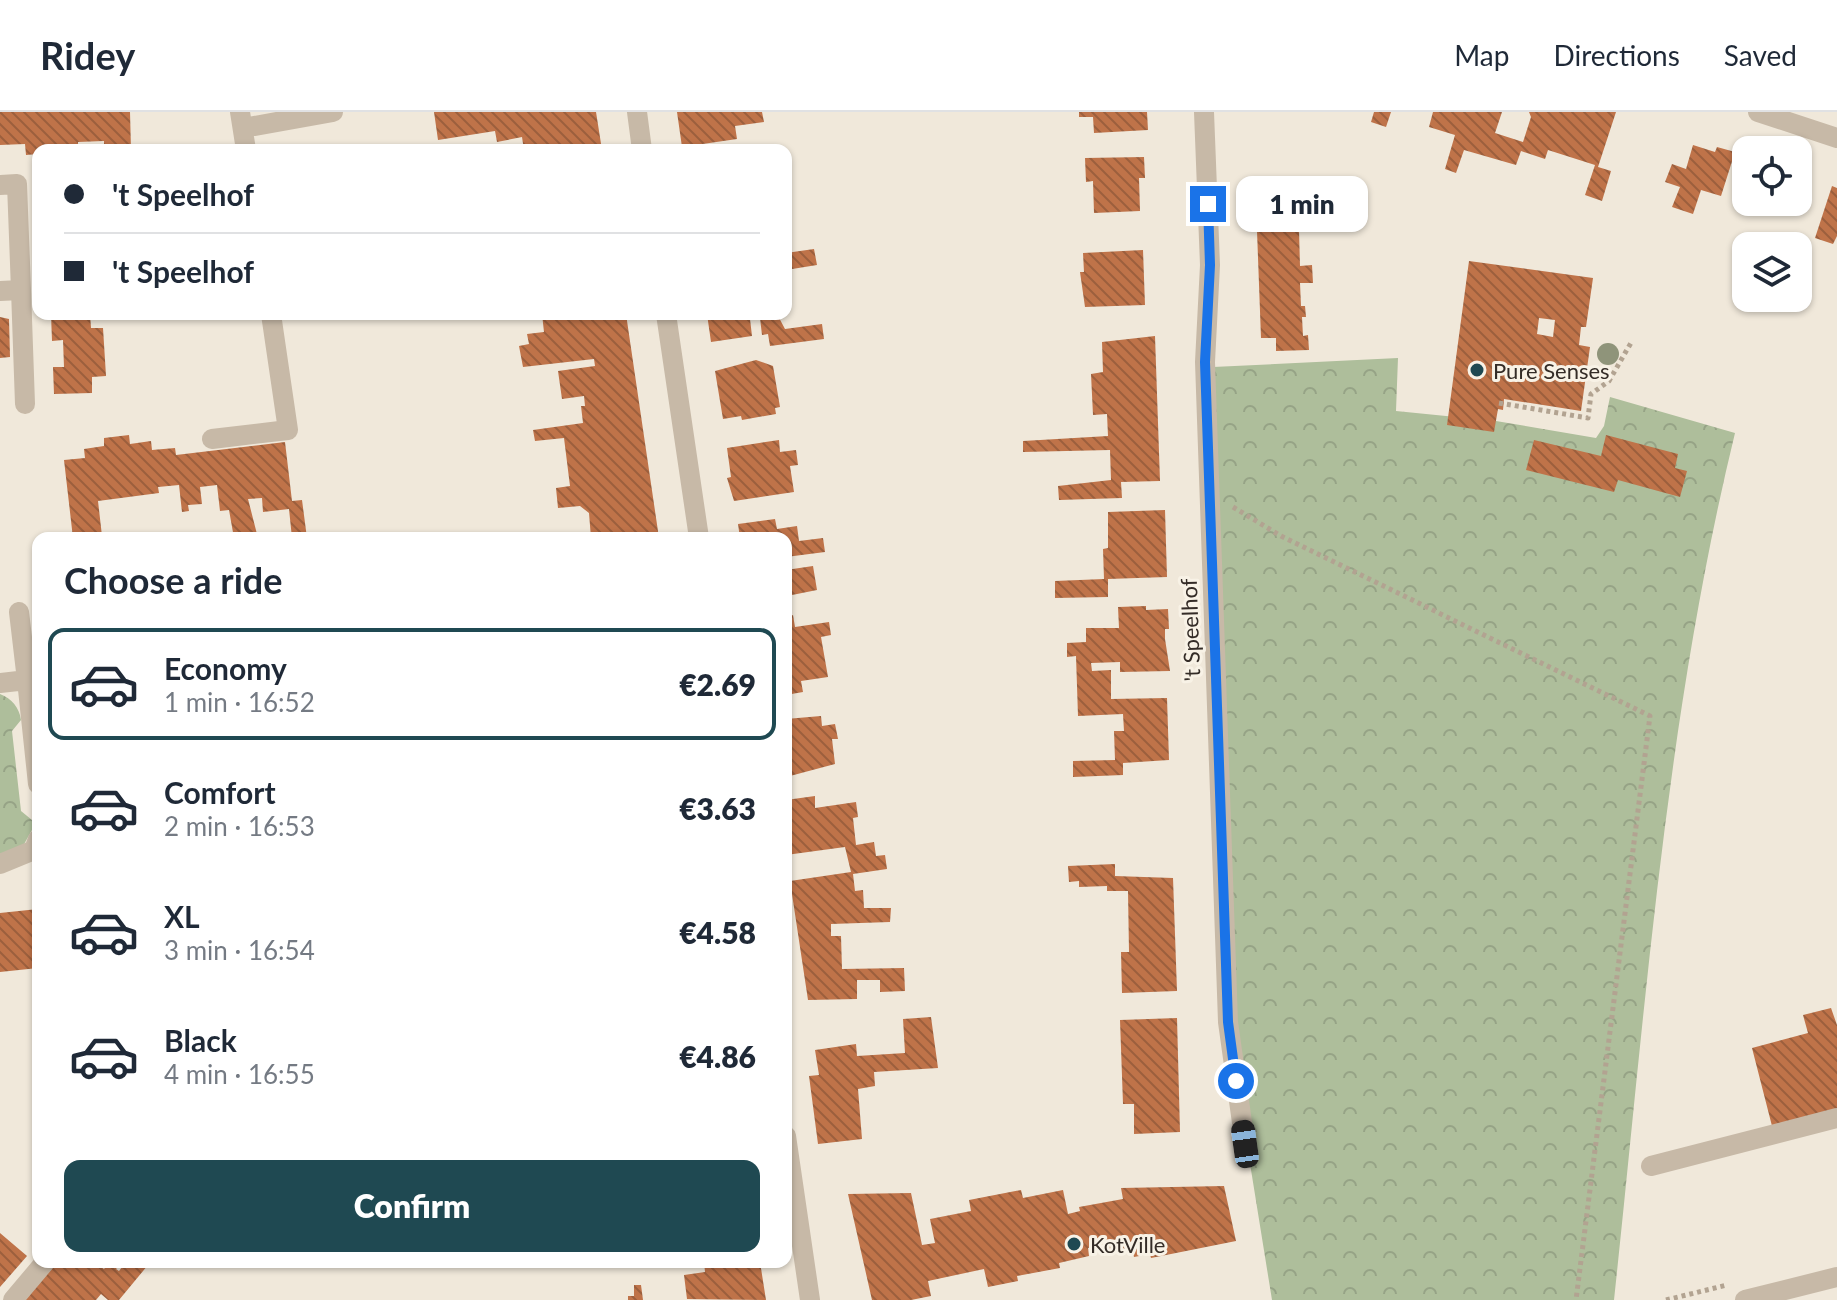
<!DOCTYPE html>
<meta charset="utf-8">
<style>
body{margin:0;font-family:Lato,sans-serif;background:#f2f2f3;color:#1f2937;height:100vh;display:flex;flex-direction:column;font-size:30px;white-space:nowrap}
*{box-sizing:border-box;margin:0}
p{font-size:26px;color:#747a83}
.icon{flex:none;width:44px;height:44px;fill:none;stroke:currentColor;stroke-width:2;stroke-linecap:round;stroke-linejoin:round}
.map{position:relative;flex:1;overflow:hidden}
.sheet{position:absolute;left:32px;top:420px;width:760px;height:736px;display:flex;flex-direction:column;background:#fff;border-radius:16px;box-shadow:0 2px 6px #0004}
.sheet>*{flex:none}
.top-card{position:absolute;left:32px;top:32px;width:760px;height:176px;border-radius:16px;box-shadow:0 2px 6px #0004;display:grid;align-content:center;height:176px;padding:0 32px;background:#fff}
.controls{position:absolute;left:1732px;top:24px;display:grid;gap:16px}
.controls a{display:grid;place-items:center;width:80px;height:80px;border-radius:16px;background:#fff;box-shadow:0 2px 6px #0004;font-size:40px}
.end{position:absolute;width:36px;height:36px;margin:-18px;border:10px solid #1a73e8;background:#fff;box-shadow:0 0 0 4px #fff}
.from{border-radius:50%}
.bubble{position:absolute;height:56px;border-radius:16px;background:#fff;box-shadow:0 2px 6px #0004;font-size:26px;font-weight:800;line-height:56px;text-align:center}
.car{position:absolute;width:24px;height:48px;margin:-24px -12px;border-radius:10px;box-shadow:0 0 6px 2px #0007;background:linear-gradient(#222 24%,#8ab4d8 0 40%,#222 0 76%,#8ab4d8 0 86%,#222 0)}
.top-card b{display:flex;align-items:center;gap:28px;height:76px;font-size:30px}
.top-card b+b{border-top:2px solid #e0e1e3}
.top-card i{width:20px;height:20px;background:#1f2937}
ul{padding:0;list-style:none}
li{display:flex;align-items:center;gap:24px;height:112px;margin:0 16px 12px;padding:0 16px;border:4px solid transparent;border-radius:16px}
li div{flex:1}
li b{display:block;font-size:30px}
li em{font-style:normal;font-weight:800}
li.current{border-color:#1f4952}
li>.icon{width:72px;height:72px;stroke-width:1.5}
h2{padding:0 32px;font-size:36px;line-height:96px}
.cta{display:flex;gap:16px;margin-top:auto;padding:16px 32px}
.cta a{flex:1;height:92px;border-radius:16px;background:#1f4952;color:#fff;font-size:32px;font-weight:800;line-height:92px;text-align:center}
header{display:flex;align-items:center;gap:48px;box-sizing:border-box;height:112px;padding:0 40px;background:#fff;border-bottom:2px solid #e0e1e3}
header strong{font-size:38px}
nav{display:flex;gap:44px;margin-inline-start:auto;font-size:28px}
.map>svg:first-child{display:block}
.forest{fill:url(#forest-crowns)}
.building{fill:url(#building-back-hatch);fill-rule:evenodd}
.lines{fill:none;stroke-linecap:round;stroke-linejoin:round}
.path{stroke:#b2a391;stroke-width:5;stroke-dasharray:4 4;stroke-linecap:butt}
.minor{stroke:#c7b9a7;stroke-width:20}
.tree{fill:#8f947a}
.route{stroke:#1a73e8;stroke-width:10}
.poi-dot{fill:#1f4952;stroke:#f8f2e6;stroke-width:3}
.labels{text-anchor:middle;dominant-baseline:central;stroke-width:6;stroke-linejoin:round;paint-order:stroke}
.poi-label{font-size:22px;fill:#342c27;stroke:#f8f2e6;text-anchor:start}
.street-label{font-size:22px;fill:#342c27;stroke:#f8f2e6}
</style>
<header>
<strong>Ridey</strong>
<nav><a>Map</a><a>Directions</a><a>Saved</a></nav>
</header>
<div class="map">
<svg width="1837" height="1188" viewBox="0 0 1837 1188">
<defs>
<pattern id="forest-crowns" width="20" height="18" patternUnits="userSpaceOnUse" patternTransform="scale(2)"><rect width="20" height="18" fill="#aebe9b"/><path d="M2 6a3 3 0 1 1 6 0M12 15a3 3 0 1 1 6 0" fill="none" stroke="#96a386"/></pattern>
<pattern id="building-back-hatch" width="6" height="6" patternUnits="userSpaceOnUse" patternTransform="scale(2)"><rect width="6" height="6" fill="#bf7349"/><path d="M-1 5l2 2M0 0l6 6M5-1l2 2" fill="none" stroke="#9c5f3d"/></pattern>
</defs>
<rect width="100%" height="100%" fill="#f0e8da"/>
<!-- forest -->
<path class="forest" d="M 1398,246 L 1396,299 L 1496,309 L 1596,326 L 1604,314 L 1610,285 L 1735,321 C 1666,604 1645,899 1614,1188 L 1272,1188 L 1247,1033 L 1236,903 L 1213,255 Z
M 0,582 C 12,587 19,595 21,608 L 12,619 L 21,699 L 32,708 L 32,718 L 23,734 L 0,742 Z"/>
<!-- building -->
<path class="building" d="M 0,0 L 130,0 L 131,38 L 104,38 L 104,29 L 78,30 L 78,38 L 38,38 L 38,42 L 26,43 L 25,32 L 0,33 Z
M 434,0 L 596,0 L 602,38 L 524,38 L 522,25 L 497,30 L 495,19 L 438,28 Z
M 677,0 L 762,0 L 764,10 L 735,14 L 737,27 L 682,35 Z
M 1079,0 L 1147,0 L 1148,18 L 1094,21 L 1093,5 L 1079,5 Z
M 1374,0 L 1391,0 L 1386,15 L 1371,10 Z
M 1433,0 L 1502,0 L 1495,21 L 1523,30 L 1531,5 L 1529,0 L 1616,0 L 1598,55 L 1611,59 L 1602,89 L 1585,83 L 1595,53 L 1548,38 L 1545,47 L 1521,39 L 1516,53 L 1464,38 L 1456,61 L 1445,57 L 1455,23 L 1429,15 Z
M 1693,33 L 1715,40 L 1717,35 L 1735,40 L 1721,84 L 1701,78 L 1693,102 L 1672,95 L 1680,75 L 1665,70 L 1672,52 L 1686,57 Z
M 1144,45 L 1145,66 L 1139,66 L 1140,99 L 1094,101 L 1093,69 L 1086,70 L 1085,46 Z
M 1286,64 L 1286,81 L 1298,81 L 1300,154 L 1312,153 L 1313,171 L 1300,171 L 1301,194 L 1305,194 L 1306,205 L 1302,205 L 1303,224 L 1308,223 L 1309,238 L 1276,239 L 1276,226 L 1261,226 L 1255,65 Z
M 1832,74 L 1837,76 L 1837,124 L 1833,132 L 1815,126 Z
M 1743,90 L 1792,90 L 1789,100 L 1770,94 L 1768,99 Z
M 814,137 L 817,153 L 786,158 L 786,141 Z
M 1143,138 L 1145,193 L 1085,195 L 1080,160 L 1084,160 L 1083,141 Z
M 1469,149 L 1593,166 L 1586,215 L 1581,215 L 1579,233 L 1590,235 L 1581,299 L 1504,287 L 1503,298 L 1498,297 L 1494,320 L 1447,313 ZM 1539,206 L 1555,208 L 1553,225 L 1537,222 Z
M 51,202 L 90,202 L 91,216 L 103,216 L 106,264 L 92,265 L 92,281 L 54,282 L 53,255 L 64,255 L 63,228 L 52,229 Z
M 542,202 L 626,202 L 659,426 L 591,426 L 589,401 L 580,394 L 558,396 L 556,376 L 570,374 L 564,326 L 535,329 L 533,318 L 583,311 L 581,294 L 585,294 L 584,284 L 562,287 L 558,259 L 595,254 L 594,247 L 523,255 L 519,234 L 529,232 L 527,222 L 544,220 Z
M 707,202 L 777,202 L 785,217 L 822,212 L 824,227 L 770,234 L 768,222 L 762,223 L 760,206 L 750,207 L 752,224 L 711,230 Z
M 0,205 L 9,207 L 10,245 L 0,246 Z
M 1155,224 L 1160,369 L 1121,370 L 1122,386 L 1059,388 L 1058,374 L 1111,368 L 1110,338 L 1023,340 L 1023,329 L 1108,324 L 1107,302 L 1093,303 L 1091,262 L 1103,260 L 1102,230 Z
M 756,248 L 773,254 L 780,295 L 775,296 L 776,302 L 742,308 L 741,304 L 723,307 L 715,259 Z
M 129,323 L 130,332 L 151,329 L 152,338 L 175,336 L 176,343 L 285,330 L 292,389 L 302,388 L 307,426 L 292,426 L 289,397 L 263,400 L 262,386 L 248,387 L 258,426 L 234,426 L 229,398 L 220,399 L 217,373 L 200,375 L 202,392 L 188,393 L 189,399 L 182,400 L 179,373 L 158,375 L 159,381 L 98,389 L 102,424 L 73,426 L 64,348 L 85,346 L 84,337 L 104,334 L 104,326 Z
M 1606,323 L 1678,342 L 1675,356 L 1687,359 L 1680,385 L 1618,368 L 1614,380 L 1526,358 L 1534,328 L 1601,344 Z
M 779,328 L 780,340 L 796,338 L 798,353 L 790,354 L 794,380 L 734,389 L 727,366 L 731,365 L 727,336 Z
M 1165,398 L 1167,465 L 1108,467 L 1108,485 L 1055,486 L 1055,469 L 1104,467 L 1103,437 L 1108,436 L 1108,400 Z
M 775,407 L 777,417 L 797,414 L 799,429 L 823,426 L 825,440 L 786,445 L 786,426 L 740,426 L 738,412 Z
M 813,454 L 817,478 L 787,484 L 786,458 Z
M 1146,494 L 1146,498 L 1168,497 L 1169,517 L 1165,517 L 1165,527 L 1170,559 L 1120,560 L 1120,550 L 1091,551 L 1092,559 L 1111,558 L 1111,587 L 1167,586 L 1169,648 L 1123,651 L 1123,663 L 1073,665 L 1073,649 L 1115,648 L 1114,619 L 1124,619 L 1123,602 L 1078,604 L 1076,544 L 1067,545 L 1067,531 L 1086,530 L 1086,516 L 1119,516 L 1118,495 Z
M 793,503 L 795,515 L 829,510 L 831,523 L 821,525 L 828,565 L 801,569 L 803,580 L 786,583 L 786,506 Z
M 821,604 L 822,614 L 835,612 L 838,627 L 832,627 L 835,652 L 790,664 L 790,659 L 786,659 L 786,607 Z
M 815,684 L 815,696 L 856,690 L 858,705 L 853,706 L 856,733 L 874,730 L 876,744 L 885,743 L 887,757 L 853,762 L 855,779 L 863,778 L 864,796 L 891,796 L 890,810 L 831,812 L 831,824 L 841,824 L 842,857 L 904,856 L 905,879 L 880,880 L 880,868 L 857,868 L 857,887 L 808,888 L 790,769 L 851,760 L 845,735 L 786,743 L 786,688 Z
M 1115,752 L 1115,764 L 1173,766 L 1177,879 L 1122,881 L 1121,840 L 1129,840 L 1128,779 L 1107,779 L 1107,774 L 1079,775 L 1079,769 L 1069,770 L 1068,754 Z
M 38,797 L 38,856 L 0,860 L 0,801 Z
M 1831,896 L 1837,913 L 1837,997 L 1772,1014 L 1752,936 L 1808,921 L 1803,903 Z
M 931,905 L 938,956 L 874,960 L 875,974 L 858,977 L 862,1027 L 818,1032 L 809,964 L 819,963 L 815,938 L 856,932 L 857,944 L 905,941 L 903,907 Z
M 1177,906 L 1180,1020 L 1134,1022 L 1134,992 L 1123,992 L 1120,908 Z
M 1224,1074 L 1236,1129 L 1151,1146 L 1150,1142 L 1134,1145 L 1132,1136 L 1104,1141 L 1102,1133 L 1088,1136 L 1089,1144 L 1059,1151 L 1060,1156 L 1017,1164 L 1018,1169 L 988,1175 L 984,1157 L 928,1169 L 931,1184 L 911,1188 L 872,1188 L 848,1082 L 911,1081 L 922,1133 L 935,1131 L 930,1107 L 971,1099 L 969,1088 L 1021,1078 L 1023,1086 L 1063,1078 L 1068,1102 L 1080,1099 L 1079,1095 L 1123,1087 L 1121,1076 Z
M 0,1121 L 27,1144 L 0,1175 Z
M 57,1150 L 95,1150 L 104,1157 L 110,1150 L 122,1150 L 116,1157 L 119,1159 L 126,1150 L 148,1153 L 119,1188 L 108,1188 L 101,1182 L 96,1188 L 25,1188 Z
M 704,1150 L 760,1150 L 766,1188 L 687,1187 L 684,1163 L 705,1160 Z
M 634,1173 L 641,1173 L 643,1188 L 628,1188 L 628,1184 L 634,1184 Z"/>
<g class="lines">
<!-- path -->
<path class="path" d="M 1499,291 L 1588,306 L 1591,282 L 1609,269 L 1632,229
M 1233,395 L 1281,424 L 1650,604 L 1576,1188
M 1666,1188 L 1727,1173"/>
<!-- minor -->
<path class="minor" d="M 240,0 L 246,38
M 637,0 L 642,38
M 1204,0 L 1210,153 L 1205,250 L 1228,910 L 1245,1032
M 1758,0 L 1837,26
M 243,16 L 333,0
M 0,73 L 17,72 L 21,178 L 0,179
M 21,178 L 25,292
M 666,202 L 699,426
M 212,327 L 288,318 L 271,202
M 19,500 L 27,568
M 0,571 L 27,568 L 38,672
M 0,752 L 34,738 L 38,727
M 786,1024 L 810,1188
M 1651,1054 L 1837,1006
M 13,1188 L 45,1150
M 1745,1188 L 1837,1165"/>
</g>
<!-- trees -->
<circle class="tree" cx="1608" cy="242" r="11"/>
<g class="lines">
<!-- route -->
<path class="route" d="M 1208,92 L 1210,153 L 1205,250 L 1228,910 L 1236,969"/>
</g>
<!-- markers -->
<g class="poi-dot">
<circle cx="1477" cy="258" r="8"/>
<circle cx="1074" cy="1132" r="8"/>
</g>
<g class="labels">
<!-- poi labels -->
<g class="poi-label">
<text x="1493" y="258">Pure Senses</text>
<text x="1090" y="1132">KotVille</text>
</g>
<!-- street labels -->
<g class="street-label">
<text transform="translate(1190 518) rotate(-92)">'t Speelhof</text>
</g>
</g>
</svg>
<div class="controls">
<a><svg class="icon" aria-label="locate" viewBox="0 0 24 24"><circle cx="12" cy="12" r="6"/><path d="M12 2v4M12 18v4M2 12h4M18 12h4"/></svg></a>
<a><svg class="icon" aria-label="layers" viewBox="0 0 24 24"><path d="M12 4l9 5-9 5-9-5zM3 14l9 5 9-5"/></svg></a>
</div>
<i class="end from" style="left:1236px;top:969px"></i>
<i class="end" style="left:1208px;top:92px"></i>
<div class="bubble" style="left:1236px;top:64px;width:132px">1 min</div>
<i class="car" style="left:1245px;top:1032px;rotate:352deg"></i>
<div class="top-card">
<b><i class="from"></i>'t Speelhof</b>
<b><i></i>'t Speelhof</b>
</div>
<section class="sheet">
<h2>Choose a ride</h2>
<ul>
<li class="current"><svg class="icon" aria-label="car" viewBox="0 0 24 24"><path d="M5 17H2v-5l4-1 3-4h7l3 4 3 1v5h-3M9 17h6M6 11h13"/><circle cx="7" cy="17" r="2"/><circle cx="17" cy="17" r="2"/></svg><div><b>Economy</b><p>1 min · 16:52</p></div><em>€2.69</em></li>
<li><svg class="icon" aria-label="car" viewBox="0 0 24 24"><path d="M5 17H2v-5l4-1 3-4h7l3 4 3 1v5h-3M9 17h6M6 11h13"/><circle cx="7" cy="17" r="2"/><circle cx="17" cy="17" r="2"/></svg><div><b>Comfort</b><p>2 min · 16:53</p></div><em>€3.63</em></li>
<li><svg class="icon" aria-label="car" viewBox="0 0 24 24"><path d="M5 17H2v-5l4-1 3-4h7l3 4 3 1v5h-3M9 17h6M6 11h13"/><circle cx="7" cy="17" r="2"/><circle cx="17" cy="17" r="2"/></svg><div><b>XL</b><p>3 min · 16:54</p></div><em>€4.58</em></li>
<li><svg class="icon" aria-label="car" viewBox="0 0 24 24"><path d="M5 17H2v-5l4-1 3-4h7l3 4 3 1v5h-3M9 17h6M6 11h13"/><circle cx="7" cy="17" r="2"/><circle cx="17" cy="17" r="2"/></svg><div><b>Black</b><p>4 min · 16:55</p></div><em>€4.86</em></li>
</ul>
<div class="cta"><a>Confirm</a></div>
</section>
</div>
